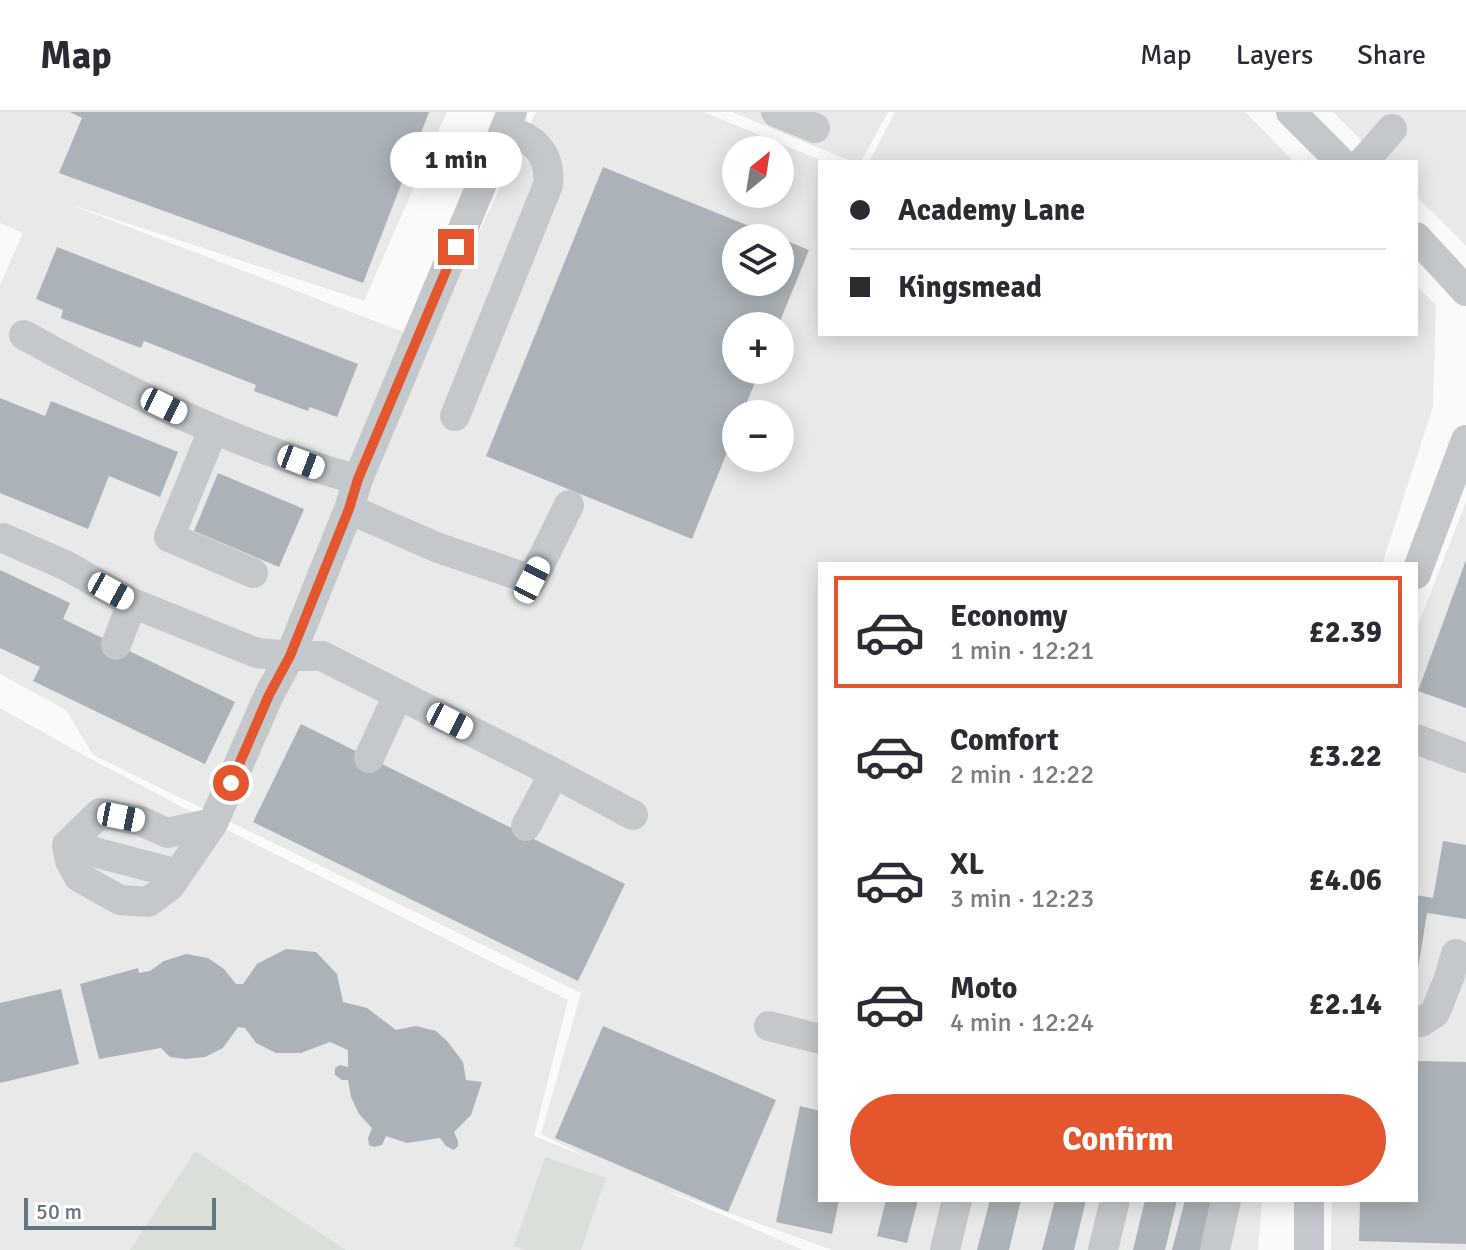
<!DOCTYPE html>
<meta charset="utf-8">
<style>
body{margin:0;font-family:Signika,sans-serif;background:#f2f2f3;color:#2b2b33;height:100vh;display:flex;flex-direction:column;font-size:30px;white-space:nowrap}
*{box-sizing:border-box;margin:0}
p{font-size:26px;color:#7c7c81}
.icon{flex:none;width:44px;height:44px;fill:none;stroke:currentColor;stroke-width:2;stroke-linecap:round;stroke-linejoin:round}
.map{position:relative;flex:1;overflow:hidden}
.panel{position:absolute;left:818px;top:450px;width:600px;height:640px;display:flex;flex-direction:column;background:#fff;border-radius:0px;box-shadow:0 4px 20px #0003}
.panel>*{flex:none}
.guide{position:absolute;left:818px;top:48px;width:600px;height:176px;border-radius:0px;box-shadow:0 4px 20px #0003;display:grid;align-content:center;height:176px;padding:0 32px;background:#fff}
.needle{width:52px;rotate:30deg}
.controls{position:absolute;left:722px;top:24px;display:grid;gap:16px}
.controls a{display:grid;place-items:center;width:72px;height:72px;border-radius:50%;background:#fff;box-shadow:0 4px 20px #0003;font-size:40px}
.scale{position:absolute;left:24px;bottom:20px;width:192px;box-sizing:border-box;padding-left:8px;border:4px solid #657683;border-top:0;font-size:22px;line-height:28px;white-space:nowrap;color:#657683;-webkit-text-stroke:6px #fff;paint-order:stroke}
.end{position:absolute;width:36px;height:36px;margin:-18px;border:10px solid #e4572e;background:#fff;box-shadow:0 0 0 4px #fff}
.from{border-radius:50%}
.bubble{position:absolute;height:56px;border-radius:28px;background:#fff;box-shadow:0 4px 20px #0003;font-size:26px;font-weight:800;line-height:56px;text-align:center}
.car{position:absolute;width:24px;height:48px;margin:-24px -12px;border-radius:10px;box-shadow:0 0 6px 2px #0007;background:linear-gradient(#fff 24%,#345 0 40%,#fff 0 76%,#345 0 86%,#fff 0)}
.guide b{display:flex;align-items:center;gap:28px;height:76px;font-size:30px}
.guide b+b{border-top:2px solid #e1e1e2}
.guide i{width:20px;height:20px;background:#2b2b33}
ul{padding:14px 0 0;list-style:none}
li{display:flex;align-items:center;gap:24px;height:112px;margin:0 16px 12px;padding:0 16px;border:4px solid transparent;border-radius:0px}
li div{flex:1}
li b{display:block;font-size:30px}
li em{font-style:normal;font-weight:800}
li.current{border-color:#e4572e}
li>.icon{width:72px;height:72px;stroke-width:1.5}
.action{display:flex;gap:16px;margin-top:auto;padding:16px 32px}
.action a{flex:1;height:92px;border-radius:48px;background:#e4572e;color:#fff;font-size:32px;font-weight:800;line-height:92px;text-align:center}
header{display:flex;align-items:center;gap:48px;box-sizing:border-box;height:112px;padding:0 40px;background:#fff;border-bottom:2px solid #e1e1e2}
header strong{font-size:38px}
nav{display:flex;gap:44px;margin-inline-start:auto;font-size:28px}
.map>svg:first-child{display:block}
.built{fill:#e8e9e9;fill-rule:evenodd}
.green{fill:#dadfd7}
.building{fill:#aab3b9}
.lines{fill:none;stroke-linecap:round;stroke-linejoin:round}
.minor{stroke:#c3c8cc;stroke-width:30}
.route{stroke:#e4572e;stroke-width:10}
</style>
<header>
<strong>Map</strong>
<nav><a>Map</a><a>Layers</a><a>Share</a></nav>
</header>
<div class="map">
<svg width="1466" height="1138" viewBox="0 0 1466 1138">
<rect width="100%" height="100%" fill="#fafaf8"/>
<!-- built -->
<path class="built" d="M 0,0 L 447,0 L 364,189 L 66,91 L 427,229 L 536,0 L 704,0 L 825,50 L 820,50 L 820,222 L 1416,222 L 1416,173 L 1436,193 L 1433,295 L 1382,452 L 820,452 L 820,1088 L 1262,1088 L 1258,1138 L 832,1138 L 665,1078 L 803,1138 L 0,1138 L 0,596 L 89,646 L 213,711 L 568,888 L 534,1024 L 589,1046 L 541,1022 L 581,881 L 93,643 L 66,598 L 0,562 L 0,173 L 23,121 L 0,111 ZM 736,38 L 780,38 L 780,82 L 736,82 ZM 736,126 L 780,126 L 780,170 L 736,170 ZM 736,214 L 780,214 L 780,258 L 736,258 ZM 736,302 L 780,302 L 780,346 L 736,346 Z
M 732,0 L 888,0 L 861,50 L 853,50 Z
M 895,0 L 1245,0 L 1294,50 L 869,50 Z
M 1333,0 L 1466,0 L 1466,134 L 1416,84 L 1416,50 L 1382,50 Z
M 1466,390 L 1466,1138 L 1331,1138 L 1332,1088 L 1416,1088 L 1416,518 Z"/>
<!-- green -->
<path class="green" d="M 195,1039 L 346,1138 L 130,1138 Z
M 545,1045 L 606,1066 L 581,1138 L 526,1138 L 514,1134 Z"/>
<!-- building -->
<path class="building" d="M 70,0 L 429,0 L 363,171 L 59,61 L 82,6 Z
M 603,55 L 779,126 L 736,126 L 736,170 L 780,170 L 780,126 L 809,138 L 778,214 L 736,214 L 736,258 L 760,258 L 742,302 L 736,302 L 736,318 L 692,427 L 486,344 Z
M 57,135 L 358,252 L 337,305 L 310,295 L 308,299 L 254,279 L 256,273 L 144,229 L 141,236 L 61,206 L 63,198 L 36,187 Z
M 0,286 L 45,304 L 51,289 L 178,340 L 160,385 L 109,364 L 88,417 L 0,381 Z
M 218,361 L 304,397 L 279,455 L 194,419 Z
M 1466,448 L 1466,596 L 1418,579 Z
M 0,458 L 70,491 L 63,507 L 235,590 L 205,652 L 33,569 L 40,555 L 0,536 Z
M 301,612 L 625,772 L 578,869 L 253,710 Z
M 1443,729 L 1466,733 L 1466,807 L 1427,801 L 1418,856 L 1416,856 L 1416,783 L 1433,786 Z
M 286,837 L 316,840 L 337,862 L 343,890 L 367,896 L 396,918 L 416,914 L 436,919 L 447,929 L 463,950 L 466,968 L 482,970 L 471,1003 L 454,1020 L 458,1029 L 458,1034 L 454,1038 L 446,1034 L 440,1026 L 407,1031 L 386,1024 L 382,1033 L 374,1035 L 369,1033 L 368,1026 L 372,1016 L 359,1002 L 351,985 L 348,968 L 342,968 L 335,963 L 335,956 L 340,953 L 348,955 L 348,938 L 330,930 L 301,941 L 276,941 L 256,931 L 245,916 L 238,915 L 223,936 L 205,945 L 185,947 L 170,945 L 161,936 L 99,947 L 80,872 L 138,856 L 139,861 L 150,859 L 164,849 L 186,842 L 208,846 L 224,857 L 236,872 L 243,872 L 257,852 Z
M 61,877 L 79,952 L 0,971 L 0,891 Z
M 603,914 L 776,988 L 728,1100 L 555,1026 Z
M 1416,949 L 1466,950 L 1466,1132 L 1359,1129 L 1360,1088 L 1416,1088 Z
M 800,994 L 820,999 L 820,1088 L 839,1088 L 832,1122 L 776,1110 Z
M 886,1088 L 918,1088 L 907,1131 L 877,1124 Z
M 990,1088 L 1021,1088 L 1009,1138 L 977,1138 Z
M 1055,1088 L 1086,1088 L 1074,1138 L 1042,1138 Z
M 1145,1088 L 1177,1088 L 1165,1138 L 1133,1138 Z
M 1185,1088 L 1218,1088 L 1204,1138 L 1172,1138 Z"/>
<g class="lines">
<!-- minor -->
<path class="minor" d="M 776,0 L 815,16
M 1291,0 L 1341,50
M 1363,50 L 1392,17
M 1416,125 L 1466,179
M 24,223 C 101,266 181,306 264,337 C 295,348 325,360 358,367
M 455,304 L 548,73 C 551,43 535,24 505,19
M 213,318 L 169,425 L 253,461
M 349,397 L 436,435 L 532,468 L 569,393
M 3,426 L 67,454 L 132,491 L 257,541 L 290,544 L 322,544 L 554,661 L 633,703
M 1416,462 L 1466,328
M 116,533 L 132,491
M 1416,627 L 1466,646
M 369,646 L 398,583
M 526,714 L 554,661
M 67,733 L 178,762 L 213,711 L 269,583 L 290,544 L 349,397 L 358,367 L 512,0
M 67,733 L 100,701 L 141,709 L 167,721 L 213,711
M 67,733 L 70,749 L 79,765 L 120,788 L 148,790 L 170,774 L 178,762
M 1416,909 L 1421,910 L 1435,901 L 1449,866 L 1456,842
M 769,914 L 820,927
M 945,1138 L 957,1088
M 1103,1138 L 1115,1088
M 1215,1138 L 1226,1088
M 1309,1138 L 1309,1088"/>
</g>
<g class="lines">
<!-- route -->
<path class="route" d="M 231,671 L 269,583 L 290,544 L 349,397 L 358,367 L 456,135"/>
</g>
</svg>
<div class="controls">
<a><svg class="needle" viewBox="-14 -14 28 28"><path d="M0-13l5 13h-10z" fill="#e53935"/><path d="M0 13l5-13h-10z" fill="#7c7c81"/></svg></a>
<a><svg class="icon" aria-label="layers" viewBox="0 0 24 24"><path d="M12 4l9 5-9 5-9-5zM3 14l9 5 9-5"/></svg></a>
<a>+</a>
<a>−</a>
</div>
<div class="scale">50 m</div>
<i class="end from" style="left:231px;top:671px"></i>
<i class="end" style="left:456px;top:135px"></i>
<div class="bubble" style="left:390px;top:20px;width:132px">1 min</div>
<i class="car" style="left:164px;top:294px;rotate:116deg"></i>
<i class="car" style="left:301px;top:350px;rotate:111deg"></i>
<i class="car" style="left:532px;top:468px;rotate:27deg"></i>
<i class="car" style="left:111px;top:479px;rotate:119deg"></i>
<i class="car" style="left:450px;top:609px;rotate:117deg"></i>
<i class="car" style="left:121px;top:705px;rotate:101deg"></i>
<div class="guide">
<b><i class="from"></i>Academy Lane</b>
<b><i></i>Kingsmead</b>
</div>
<section class="panel">
<ul>
<li class="current"><svg class="icon" aria-label="car" viewBox="0 0 24 24"><path d="M5 17H2v-5l4-1 3-4h7l3 4 3 1v5h-3M9 17h6M6 11h13"/><circle cx="7" cy="17" r="2"/><circle cx="17" cy="17" r="2"/></svg><div><b>Economy</b><p>1 min · 12:21</p></div><em>£2.39</em></li>
<li><svg class="icon" aria-label="car" viewBox="0 0 24 24"><path d="M5 17H2v-5l4-1 3-4h7l3 4 3 1v5h-3M9 17h6M6 11h13"/><circle cx="7" cy="17" r="2"/><circle cx="17" cy="17" r="2"/></svg><div><b>Comfort</b><p>2 min · 12:22</p></div><em>£3.22</em></li>
<li><svg class="icon" aria-label="car" viewBox="0 0 24 24"><path d="M5 17H2v-5l4-1 3-4h7l3 4 3 1v5h-3M9 17h6M6 11h13"/><circle cx="7" cy="17" r="2"/><circle cx="17" cy="17" r="2"/></svg><div><b>XL</b><p>3 min · 12:23</p></div><em>£4.06</em></li>
<li><svg class="icon" aria-label="car" viewBox="0 0 24 24"><path d="M5 17H2v-5l4-1 3-4h7l3 4 3 1v5h-3M9 17h6M6 11h13"/><circle cx="7" cy="17" r="2"/><circle cx="17" cy="17" r="2"/></svg><div><b>Moto</b><p>4 min · 12:24</p></div><em>£2.14</em></li>
</ul>
<div class="action"><a>Confirm</a></div>
</section>
</div>
